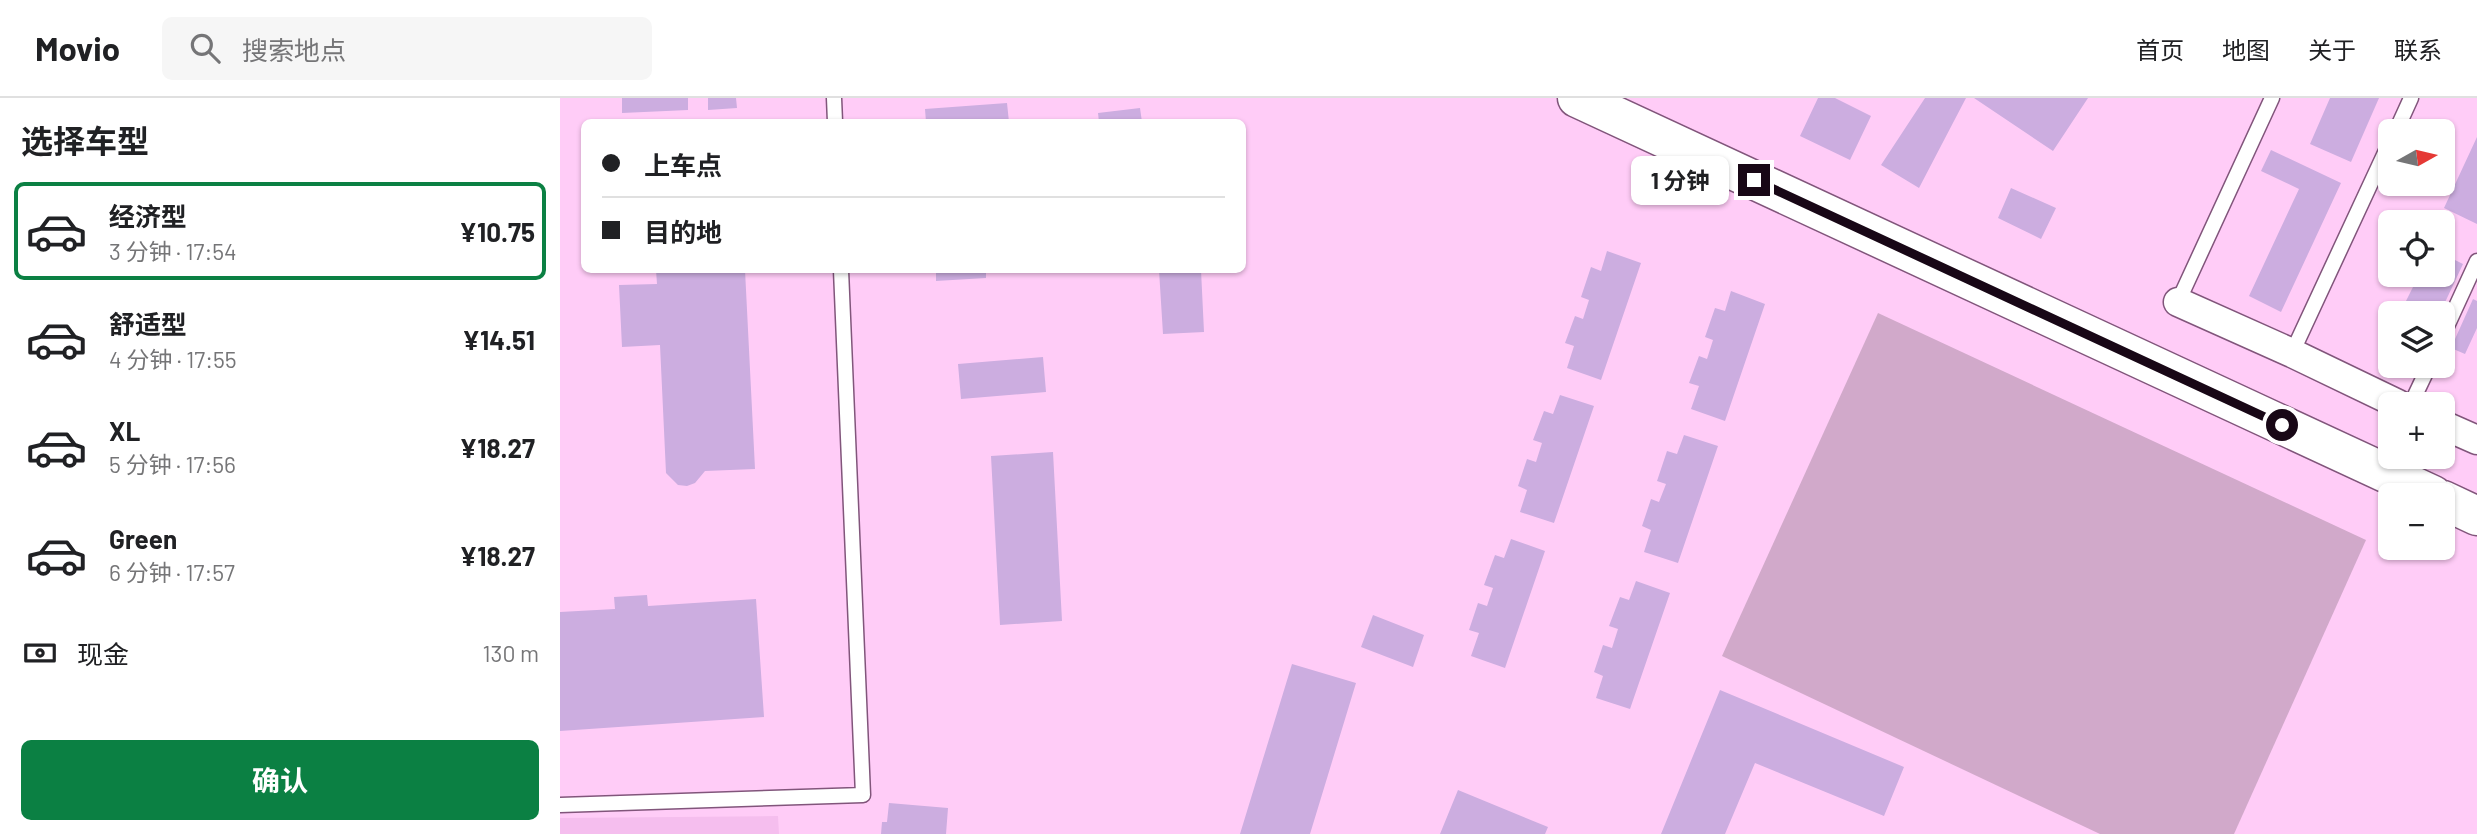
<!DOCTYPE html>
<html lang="zh">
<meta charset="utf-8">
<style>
body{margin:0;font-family:Barlow,"Noto Sans SC",sans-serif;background:#f6f6f6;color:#202124;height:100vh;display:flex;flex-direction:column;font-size:26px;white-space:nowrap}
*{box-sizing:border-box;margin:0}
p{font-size:23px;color:#757577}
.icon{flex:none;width:38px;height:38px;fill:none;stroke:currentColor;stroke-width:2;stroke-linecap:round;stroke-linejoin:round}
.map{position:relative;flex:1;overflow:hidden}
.side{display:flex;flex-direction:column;background:#fff;width:560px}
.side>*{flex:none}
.top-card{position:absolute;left:21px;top:21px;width:665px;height:154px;border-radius:10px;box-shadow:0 2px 5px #0004;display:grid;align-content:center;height:154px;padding:0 21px;background:#fff}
.needle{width:46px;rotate:82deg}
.fabs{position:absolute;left:1818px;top:21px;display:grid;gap:14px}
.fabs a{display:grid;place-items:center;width:77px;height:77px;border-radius:10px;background:#fff;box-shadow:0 2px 5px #0004;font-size:35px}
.end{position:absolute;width:32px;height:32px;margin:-16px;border:9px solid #180716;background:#fff;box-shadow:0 0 0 4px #fff}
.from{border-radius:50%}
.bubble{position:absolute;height:49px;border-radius:10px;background:#fff;box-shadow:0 2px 5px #0004;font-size:23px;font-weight:700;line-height:49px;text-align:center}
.top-card b{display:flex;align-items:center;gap:24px;height:66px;font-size:26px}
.top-card b+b{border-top:2px solid #e0e0e0}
.top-card i{width:18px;height:18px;background:#202124}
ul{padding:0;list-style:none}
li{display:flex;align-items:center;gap:21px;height:98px;margin:0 14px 10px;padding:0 7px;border:4px solid transparent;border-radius:10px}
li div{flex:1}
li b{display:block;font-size:26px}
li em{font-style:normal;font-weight:700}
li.active{border-color:#0b8043}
li>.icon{width:63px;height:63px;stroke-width:1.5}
h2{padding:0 21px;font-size:32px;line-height:84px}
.pay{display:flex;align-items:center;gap:18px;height:77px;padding:0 21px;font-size:26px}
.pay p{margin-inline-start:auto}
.action{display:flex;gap:14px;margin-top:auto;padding:14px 21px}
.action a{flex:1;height:80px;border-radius:10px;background:#0b8043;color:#fff;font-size:28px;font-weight:700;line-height:80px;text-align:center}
header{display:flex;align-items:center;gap:42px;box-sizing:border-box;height:98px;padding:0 35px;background:#fff;border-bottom:2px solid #e0e0e0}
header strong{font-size:33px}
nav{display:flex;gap:38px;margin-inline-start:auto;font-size:24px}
.search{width:490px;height:63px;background:#f6f6f6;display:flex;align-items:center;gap:18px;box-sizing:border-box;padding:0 24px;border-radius:10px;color:#757577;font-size:26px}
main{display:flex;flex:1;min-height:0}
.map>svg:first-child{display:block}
.built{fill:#f5beee}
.green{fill:#d1a9ca}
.building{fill:#ccade0}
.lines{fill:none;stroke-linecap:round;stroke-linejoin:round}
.lane-casing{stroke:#81557b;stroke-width:17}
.street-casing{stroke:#81557b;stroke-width:31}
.secondary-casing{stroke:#81557b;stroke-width:41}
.lane{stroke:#fff;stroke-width:14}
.street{stroke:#fff;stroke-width:28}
.secondary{stroke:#fff;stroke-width:38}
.route{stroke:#180716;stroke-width:9}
</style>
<header>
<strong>Movio</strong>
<div class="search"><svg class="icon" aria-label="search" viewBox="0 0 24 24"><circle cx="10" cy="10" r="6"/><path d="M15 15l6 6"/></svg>搜索地点</div>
<nav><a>首页</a><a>地图</a><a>关于</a><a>联系</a></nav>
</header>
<main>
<section class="side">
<h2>选择车型</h2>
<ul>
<li class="active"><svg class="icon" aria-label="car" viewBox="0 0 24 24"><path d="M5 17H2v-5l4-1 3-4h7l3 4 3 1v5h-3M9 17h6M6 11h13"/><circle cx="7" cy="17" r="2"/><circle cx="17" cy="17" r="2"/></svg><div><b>经济型</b><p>3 分钟 · 17:54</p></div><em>¥10.75</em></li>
<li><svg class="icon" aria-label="car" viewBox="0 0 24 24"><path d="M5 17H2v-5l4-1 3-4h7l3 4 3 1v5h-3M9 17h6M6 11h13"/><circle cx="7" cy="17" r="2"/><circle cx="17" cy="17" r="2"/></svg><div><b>舒适型</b><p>4 分钟 · 17:55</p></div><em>¥14.51</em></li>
<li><svg class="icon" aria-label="car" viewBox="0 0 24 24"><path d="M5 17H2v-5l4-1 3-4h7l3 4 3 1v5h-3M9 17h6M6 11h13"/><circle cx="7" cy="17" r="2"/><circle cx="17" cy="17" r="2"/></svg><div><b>XL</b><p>5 分钟 · 17:56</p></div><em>¥18.27</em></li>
<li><svg class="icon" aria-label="car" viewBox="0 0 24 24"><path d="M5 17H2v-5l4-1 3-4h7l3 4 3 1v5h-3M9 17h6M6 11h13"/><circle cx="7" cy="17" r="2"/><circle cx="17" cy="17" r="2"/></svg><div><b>Green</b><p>6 分钟 · 17:57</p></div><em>¥18.27</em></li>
</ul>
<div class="pay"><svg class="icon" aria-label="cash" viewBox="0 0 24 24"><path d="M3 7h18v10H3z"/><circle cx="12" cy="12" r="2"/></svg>现金<p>130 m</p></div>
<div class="action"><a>确认</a></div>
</section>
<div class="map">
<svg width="1917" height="736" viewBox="0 0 1917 736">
<rect width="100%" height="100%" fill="#ffccf7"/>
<!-- built -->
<path class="built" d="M 218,718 L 219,736 L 0,736 L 0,720 Z"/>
<!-- green -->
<path class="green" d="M 1318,215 L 1806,442 L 1674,736 L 1540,736 L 1162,558 Z"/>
<!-- building -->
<path class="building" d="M 62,0 L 128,0 L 128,12 L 62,15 Z
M 148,0 L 176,0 L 177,10 L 148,12 Z
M 1258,0 L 1275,0 L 1311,18 L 1290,62 L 1240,38 Z
M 1365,0 L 1406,0 L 1359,90 L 1321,67 Z
M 1414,0 L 1528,0 L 1493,53 Z
M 1770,0 L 1819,0 L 1791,64 L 1750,46 Z
M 447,5 L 449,24 L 366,24 L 365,11 Z
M 580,10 L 582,24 L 539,24 L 538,15 Z
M 1917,39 L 1917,126 L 1884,110 Z
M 1711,52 L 1781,85 L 1721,214 L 1689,198 L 1739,91 L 1701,73 Z
M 1451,90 L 1496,110 L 1481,141 L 1438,120 Z
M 1047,153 L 1081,165 L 1041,282 L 1007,270 L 1014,248 L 1005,245 L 1015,218 L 1023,221 L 1029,202 L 1021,199 L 1031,169 L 1041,173 Z
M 1883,156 L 1903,166 L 1880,215 L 1840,215 L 1859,177 L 1883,177 Z
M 96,172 L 185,172 L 195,371 L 145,373 L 135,385 L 127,388 L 118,387 L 106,375 L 100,247 L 62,249 L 59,187 L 97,186 Z
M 376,172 L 426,172 L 426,180 L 376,183 Z
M 599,172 L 641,172 L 644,234 L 603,236 Z
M 1171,193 L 1205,206 L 1165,323 L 1131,311 L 1139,288 L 1129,285 L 1139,258 L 1147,261 L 1153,242 L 1145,239 L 1155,210 L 1165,213 Z
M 1913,201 L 1917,203 L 1917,230 L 1905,256 L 1891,250 Z
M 1830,236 L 1830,261 L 1821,257 Z
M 483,259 L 486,294 L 401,301 L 398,266 Z
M 1000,297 L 1034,308 L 994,425 L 960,414 L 967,392 L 958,388 L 967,361 L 976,364 L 982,345 L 973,342 L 984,313 L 993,316 Z
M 1124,337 L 1158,348 L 1118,465 L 1084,454 L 1091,432 L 1082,428 L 1091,401 L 1099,404 L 1106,386 L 1097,383 L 1107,353 L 1117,356 Z
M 493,354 L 502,523 L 440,527 L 431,358 Z
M 951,441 L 985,453 L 945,570 L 911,558 L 919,535 L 909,532 L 918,505 L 927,508 L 933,490 L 924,487 L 935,457 L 944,460 Z
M 1076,483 L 1110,495 L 1070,611 L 1036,600 L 1043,578 L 1034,574 L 1043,547 L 1052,550 L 1058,531 L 1049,528 L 1060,499 L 1069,502 Z
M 87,497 L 88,508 L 196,501 L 204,619 L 0,633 L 0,514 L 55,511 L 54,499 Z
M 813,517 L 864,537 L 853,569 L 801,549 Z
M 732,566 L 796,585 L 750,736 L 680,736 Z
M 1160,592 L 1344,669 L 1324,718 L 1195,665 L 1165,736 L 1101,736 Z
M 898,692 L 988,729 L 985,736 L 880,736 Z
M 329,705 L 388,710 L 386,736 L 321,736 L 322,724 L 327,724 Z"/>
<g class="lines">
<defs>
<path id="lane" d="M 274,0 L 275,24
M 1836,33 L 1851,0
M 1618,204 L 1712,0
M 1883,237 L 1917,163
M 1732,255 L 1830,44
M 1851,306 L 1869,268
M 0,707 L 303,697 L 281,172"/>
<path id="street" d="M 1618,204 L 1732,255 L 1838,306
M 1883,327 L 1917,342"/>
<path id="secondary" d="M 1017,0 L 1873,397
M 1883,402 L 1917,418"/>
</defs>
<!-- lane casing -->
<use href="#lane" class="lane-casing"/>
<!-- street casing -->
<use href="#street" class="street-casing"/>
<!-- secondary casing -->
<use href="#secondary" class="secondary-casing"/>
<!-- lane -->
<use href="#lane" class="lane"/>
<!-- street -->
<use href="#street" class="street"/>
<!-- secondary -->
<use href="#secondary" class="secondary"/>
</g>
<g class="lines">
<!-- route -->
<path class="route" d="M 1194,82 L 1722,327"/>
</g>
</svg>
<div class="fabs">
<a><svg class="needle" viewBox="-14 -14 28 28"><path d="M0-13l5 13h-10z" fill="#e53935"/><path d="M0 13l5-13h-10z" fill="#757577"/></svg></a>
<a><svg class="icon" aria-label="locate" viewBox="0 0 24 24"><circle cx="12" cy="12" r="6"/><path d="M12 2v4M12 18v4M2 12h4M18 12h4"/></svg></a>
<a><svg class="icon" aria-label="layers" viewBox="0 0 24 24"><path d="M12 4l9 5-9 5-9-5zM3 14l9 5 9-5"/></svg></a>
<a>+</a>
<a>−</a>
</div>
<i class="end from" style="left:1722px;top:327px"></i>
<i class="end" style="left:1194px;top:82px"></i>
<div class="bubble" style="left:1071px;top:58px;width:98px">1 分钟</div>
<div class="top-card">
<b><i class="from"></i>上车点</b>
<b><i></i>目的地</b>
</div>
</div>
</main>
